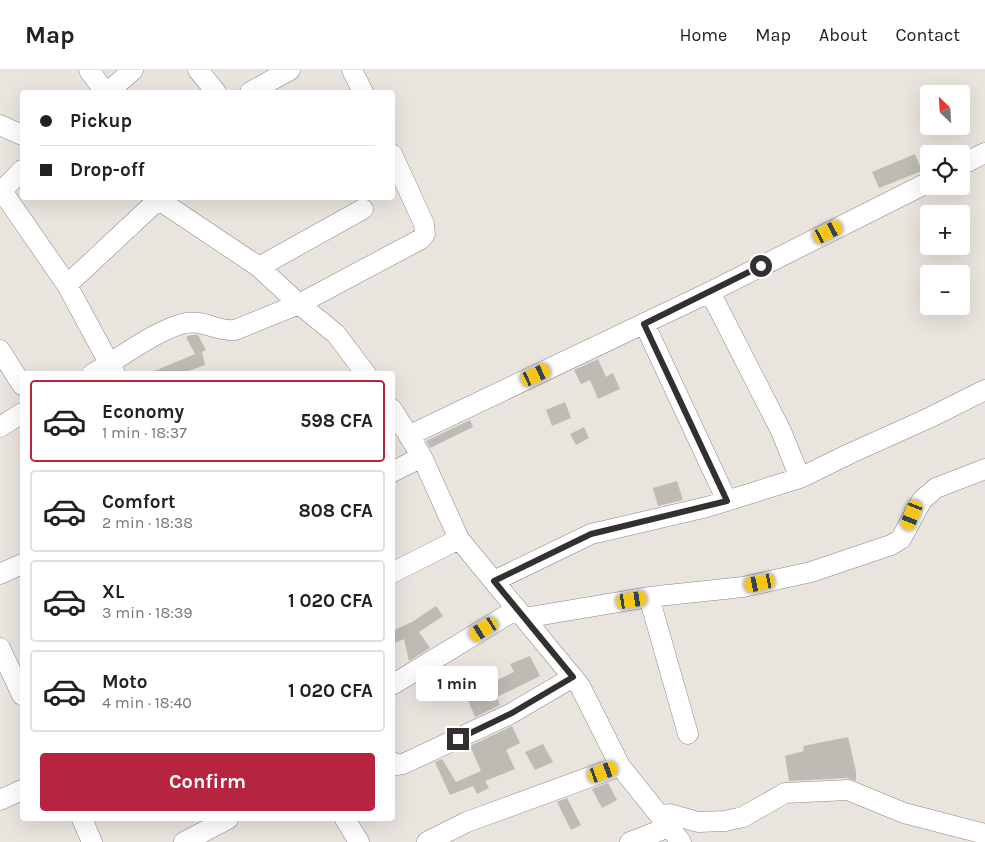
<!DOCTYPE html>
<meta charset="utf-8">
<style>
body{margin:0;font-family:Karla,sans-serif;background:#f6f6f6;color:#222;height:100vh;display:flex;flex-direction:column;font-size:19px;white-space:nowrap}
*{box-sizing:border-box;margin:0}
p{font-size:16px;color:#767676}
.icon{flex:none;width:28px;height:28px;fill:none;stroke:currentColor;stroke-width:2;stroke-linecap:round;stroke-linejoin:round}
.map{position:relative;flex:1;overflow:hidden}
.side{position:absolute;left:20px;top:301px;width:375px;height:450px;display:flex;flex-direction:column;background:#fff;border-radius:5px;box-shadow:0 5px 20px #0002}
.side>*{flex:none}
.guide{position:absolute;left:20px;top:20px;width:375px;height:110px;border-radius:5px;box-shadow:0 5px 20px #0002;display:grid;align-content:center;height:110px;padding:0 20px;background:#fff}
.needle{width:32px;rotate:335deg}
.tools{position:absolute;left:920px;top:15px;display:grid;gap:10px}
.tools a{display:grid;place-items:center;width:50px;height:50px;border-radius:5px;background:#fff;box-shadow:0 5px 20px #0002;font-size:25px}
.end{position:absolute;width:22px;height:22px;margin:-11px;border:6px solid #33312f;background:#fff;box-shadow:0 0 0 2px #fff}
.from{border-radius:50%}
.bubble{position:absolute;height:35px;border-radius:5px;background:#fff;box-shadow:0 5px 20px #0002;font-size:16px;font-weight:700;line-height:35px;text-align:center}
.car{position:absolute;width:15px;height:30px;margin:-15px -8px;border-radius:6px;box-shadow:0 0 4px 1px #0007;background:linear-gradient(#f5c518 24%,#345 0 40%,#f5c518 0 76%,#345 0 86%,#f5c518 0)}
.guide b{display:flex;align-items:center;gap:18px;height:48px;font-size:19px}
.guide b+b{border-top:1px solid #e0e0e0}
.guide i{width:12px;height:12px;background:#222}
ul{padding:9px 0 0;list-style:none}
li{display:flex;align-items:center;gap:15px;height:82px;margin:0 10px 8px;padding:0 10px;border:2px solid #e0e0e0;border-radius:5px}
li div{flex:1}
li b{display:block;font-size:19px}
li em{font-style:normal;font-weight:700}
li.active{border-color:#b6243f}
li>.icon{width:45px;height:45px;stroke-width:1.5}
.action{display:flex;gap:10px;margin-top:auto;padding:10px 20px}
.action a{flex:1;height:58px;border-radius:5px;background:#b6243f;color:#fff;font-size:20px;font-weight:700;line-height:58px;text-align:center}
header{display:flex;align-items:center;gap:30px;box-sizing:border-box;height:70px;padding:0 25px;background:#fff;border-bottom:1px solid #e0e0e0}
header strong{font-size:24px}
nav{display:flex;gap:28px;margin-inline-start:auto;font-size:18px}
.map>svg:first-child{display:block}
.building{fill:#bebab4}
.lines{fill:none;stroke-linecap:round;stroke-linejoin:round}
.minor-casing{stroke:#8b8782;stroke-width:21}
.minor{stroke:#fff;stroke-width:20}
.route{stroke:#33312f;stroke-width:6}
</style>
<header>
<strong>Map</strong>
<nav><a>Home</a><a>Map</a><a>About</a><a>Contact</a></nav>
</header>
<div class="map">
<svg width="985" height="772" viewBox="0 0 985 772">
<rect width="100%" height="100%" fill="#e9e4de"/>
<!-- building -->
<path class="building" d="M 915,84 L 922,101 L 879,118 L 872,102 Z
M 191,265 L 198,265 L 206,280 L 202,282 L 205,295 L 180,304 L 147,304 L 195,284 L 186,267 Z
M 598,289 L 606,307 L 613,303 L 620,319 L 598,329 L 590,310 L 581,314 L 574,300 Z
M 565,332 L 571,348 L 552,356 L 546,340 Z
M 470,350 L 473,357 L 430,378 L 426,371 Z
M 584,357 L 589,368 L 576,375 L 570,364 Z
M 677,411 L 683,430 L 658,436 L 653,418 Z
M 436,536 L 443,546 L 419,562 L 430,578 L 409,591 L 404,569 L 392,574 L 392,561 L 412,552 Z
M 530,586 L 540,606 L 497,627 L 500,635 L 475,647 L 464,621 L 490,611 L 491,613 L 514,602 L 510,594 Z
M 512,656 L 520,673 L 506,680 L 515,699 L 485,711 L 489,718 L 477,724 L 473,716 L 450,725 L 435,692 L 442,689 L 456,712 L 481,701 L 470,676 Z
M 848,667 L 856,701 L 856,711 L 847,708 L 789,711 L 785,686 L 804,681 L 803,676 Z
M 543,674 L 553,692 L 535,700 L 525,682 Z
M 608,713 L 617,730 L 602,738 L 592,719 Z
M 567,728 L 581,755 L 571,760 L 557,732 Z"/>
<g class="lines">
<defs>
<path id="minor" d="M 89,0 L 105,22
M 198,0 L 216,22
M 352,0 L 363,22
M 108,22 L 133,0
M 250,22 L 290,0
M 0,55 L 22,65
M 961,95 L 985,83
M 2,121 L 67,215 L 115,304
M 0,123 L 22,100
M 156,128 L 259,197 L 299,234 L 336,264 L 366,304
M 259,197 L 363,139
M 67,215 L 159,129
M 710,222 L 781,361 L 800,408
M 644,253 L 727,431
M 0,280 L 22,315
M 92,304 C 117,290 159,258 186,253 C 205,250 218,262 235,260 L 299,234 L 421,169 L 425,164 L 424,154 L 392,84
M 392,339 L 422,387 L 459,469 L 580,616 L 620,696 L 681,772
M 0,357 L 22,343
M 410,365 L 710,222 L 929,112
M 392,402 L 422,387
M 392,503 L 459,469
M 0,504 L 22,494
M 494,511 L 591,464 L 707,437 L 800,408 L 849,384 L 931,347 L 985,320
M 649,527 L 688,664
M 524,548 L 649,527 L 743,517 L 811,502 L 891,475 L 901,469 L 922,430 L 936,418 L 985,399
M 0,578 L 22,625
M 392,615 L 517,539
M 392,692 L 396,695 L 403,694 L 512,643 L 573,607
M 0,730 L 22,720
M 661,748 L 670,744 L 698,752 L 725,751 L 743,747 L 785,723 L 848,720 L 904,743 L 985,764
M 82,749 L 92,772
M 345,749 L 359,772
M 184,772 L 228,749
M 427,772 L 467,752 L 620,696
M 630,772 L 669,757"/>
</defs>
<!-- minor casing -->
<use href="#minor" class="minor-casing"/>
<!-- minor -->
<use href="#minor" class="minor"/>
</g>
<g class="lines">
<!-- route -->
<path class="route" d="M 458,669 L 512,643 L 573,607 L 494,511 L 591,464 L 727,431 L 644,254 L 761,196"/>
</g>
</svg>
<div class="tools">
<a><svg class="needle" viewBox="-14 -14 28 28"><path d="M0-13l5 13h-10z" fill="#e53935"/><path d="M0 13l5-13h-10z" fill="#767676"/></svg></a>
<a><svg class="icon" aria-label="locate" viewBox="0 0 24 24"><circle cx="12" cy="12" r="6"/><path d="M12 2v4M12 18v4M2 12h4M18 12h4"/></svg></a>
<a>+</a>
<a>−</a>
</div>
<i class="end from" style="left:761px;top:196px"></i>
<i class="end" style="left:458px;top:669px"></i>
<div class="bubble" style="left:416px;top:596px;width:82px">1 min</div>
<i class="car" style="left:828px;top:162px;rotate:63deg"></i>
<i class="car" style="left:536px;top:305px;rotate:65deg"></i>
<i class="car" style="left:912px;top:445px;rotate:202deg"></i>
<i class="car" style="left:760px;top:513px;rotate:258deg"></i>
<i class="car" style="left:632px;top:530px;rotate:81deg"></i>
<i class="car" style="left:484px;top:559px;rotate:238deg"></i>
<i class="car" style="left:603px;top:702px;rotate:70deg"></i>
<div class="guide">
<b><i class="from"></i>Pickup</b>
<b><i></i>Drop-off</b>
</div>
<section class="side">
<ul>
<li class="active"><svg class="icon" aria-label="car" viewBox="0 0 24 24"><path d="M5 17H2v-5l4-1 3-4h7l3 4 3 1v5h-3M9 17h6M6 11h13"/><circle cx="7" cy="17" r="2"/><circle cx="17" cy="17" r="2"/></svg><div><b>Economy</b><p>1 min · 18:37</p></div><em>598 CFA</em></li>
<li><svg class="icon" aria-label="car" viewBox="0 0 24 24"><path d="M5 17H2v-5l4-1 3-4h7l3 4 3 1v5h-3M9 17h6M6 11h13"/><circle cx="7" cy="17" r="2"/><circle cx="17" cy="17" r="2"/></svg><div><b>Comfort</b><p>2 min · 18:38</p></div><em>808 CFA</em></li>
<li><svg class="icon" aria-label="car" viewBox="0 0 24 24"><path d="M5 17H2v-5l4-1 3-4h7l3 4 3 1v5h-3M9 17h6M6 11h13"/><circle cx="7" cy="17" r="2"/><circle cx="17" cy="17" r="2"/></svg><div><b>XL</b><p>3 min · 18:39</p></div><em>1 020 CFA</em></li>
<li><svg class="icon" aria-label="car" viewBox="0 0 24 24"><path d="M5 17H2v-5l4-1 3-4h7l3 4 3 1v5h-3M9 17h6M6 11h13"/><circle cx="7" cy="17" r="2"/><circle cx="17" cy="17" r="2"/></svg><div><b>Moto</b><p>4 min · 18:40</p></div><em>1 020 CFA</em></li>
</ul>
<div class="action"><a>Confirm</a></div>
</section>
</div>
